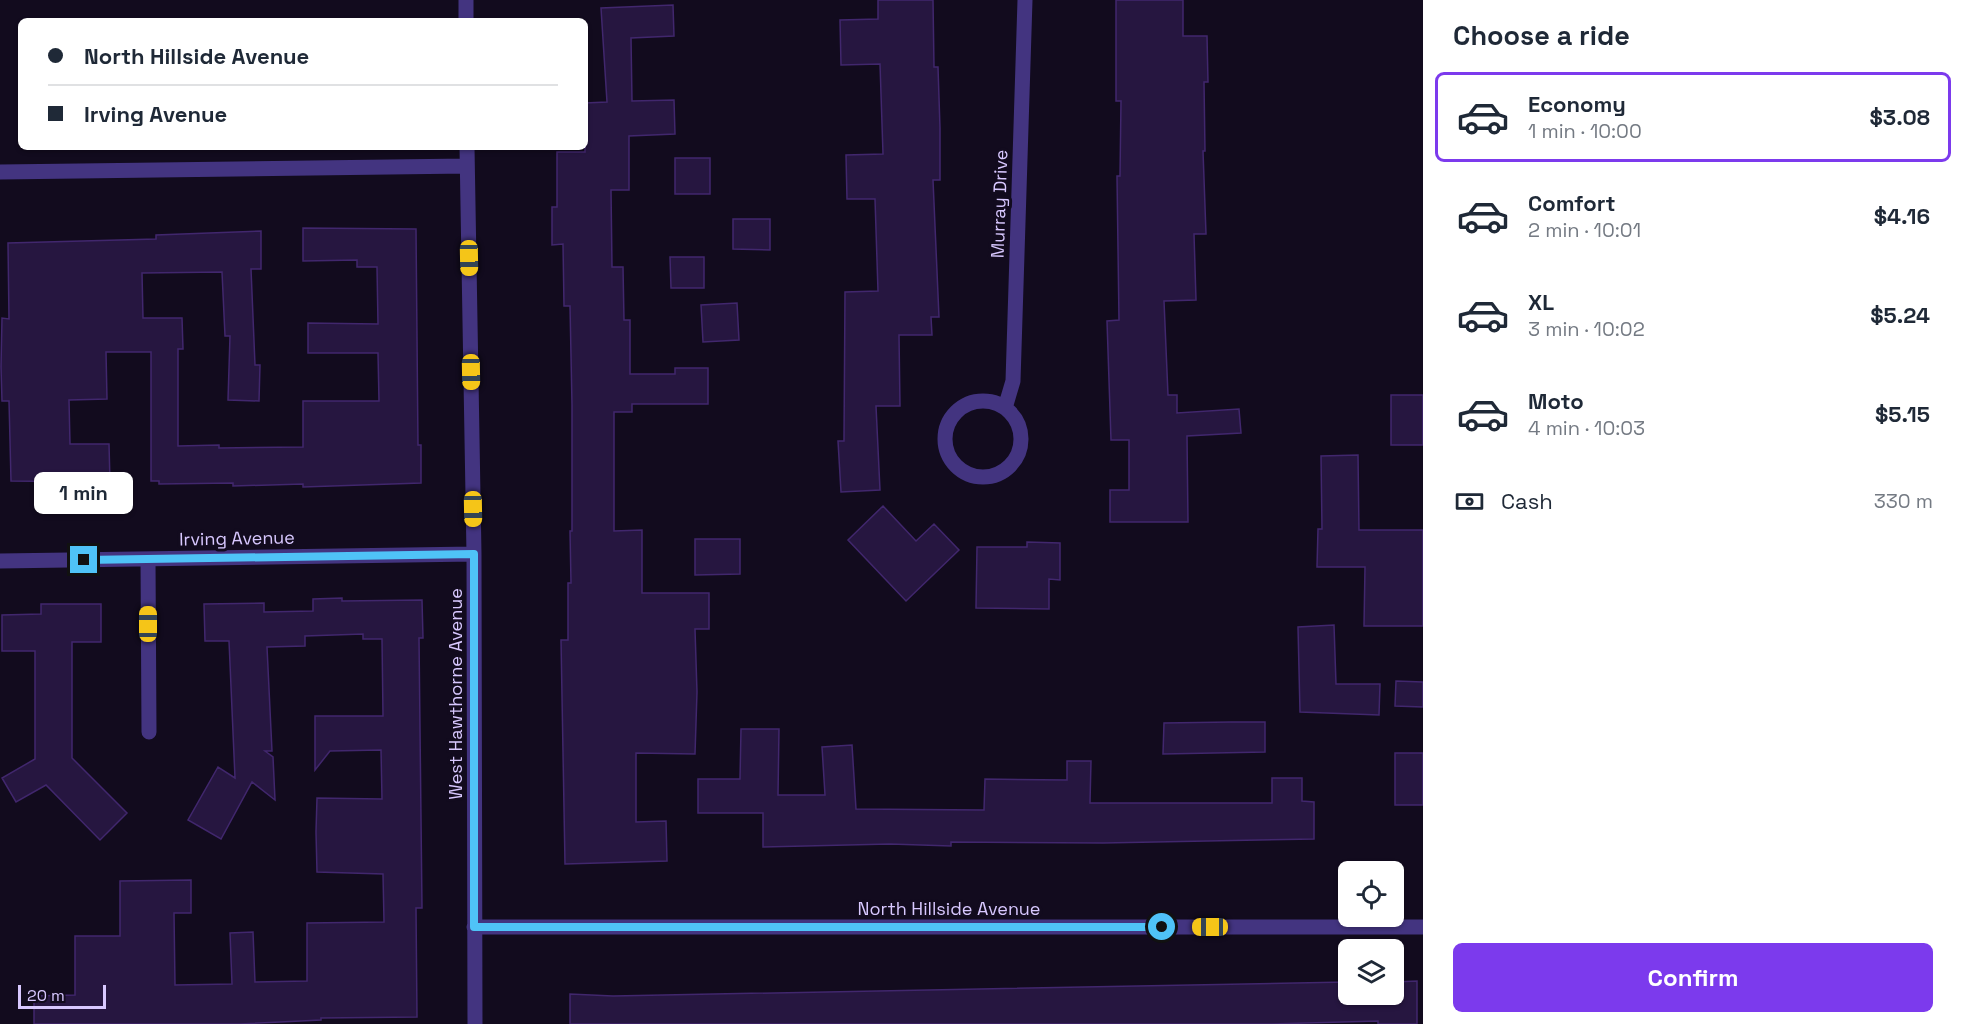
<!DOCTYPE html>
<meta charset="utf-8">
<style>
body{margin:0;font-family:"Space Grotesk",sans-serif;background:#f6f6f7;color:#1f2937;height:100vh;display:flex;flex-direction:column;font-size:22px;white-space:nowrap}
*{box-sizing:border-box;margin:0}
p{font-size:20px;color:#747a83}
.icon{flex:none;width:33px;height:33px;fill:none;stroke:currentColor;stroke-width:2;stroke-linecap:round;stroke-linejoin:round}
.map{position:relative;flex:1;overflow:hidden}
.details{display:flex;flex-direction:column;background:#fff;width:540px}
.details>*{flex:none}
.banner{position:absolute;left:18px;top:18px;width:570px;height:132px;border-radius:9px;box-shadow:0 2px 4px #0004;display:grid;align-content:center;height:132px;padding:0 30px;background:#fff}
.tools{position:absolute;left:1338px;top:861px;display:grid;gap:12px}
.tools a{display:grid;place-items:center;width:66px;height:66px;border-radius:9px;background:#fff;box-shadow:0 2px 4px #0004;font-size:30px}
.scale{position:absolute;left:18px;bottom:15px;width:88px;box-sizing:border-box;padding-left:6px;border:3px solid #d8c8ff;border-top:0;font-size:16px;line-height:21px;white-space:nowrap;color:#d8c8ff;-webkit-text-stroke:4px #120b1e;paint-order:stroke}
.end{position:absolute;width:27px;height:27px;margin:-14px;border:8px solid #4fc3f7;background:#111;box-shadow:0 0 0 3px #111}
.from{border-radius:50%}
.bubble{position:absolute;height:42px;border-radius:9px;background:#fff;box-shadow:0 2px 4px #0004;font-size:20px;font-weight:800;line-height:42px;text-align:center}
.car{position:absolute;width:18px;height:36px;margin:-18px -9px;border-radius:8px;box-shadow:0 0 4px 2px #0007;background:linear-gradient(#f5c518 24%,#345 0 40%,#f5c518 0 76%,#345 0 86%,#f5c518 0)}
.banner b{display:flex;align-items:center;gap:21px;height:57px;font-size:22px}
.banner b+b{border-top:2px solid #e0e1e3}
.banner i{width:15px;height:15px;background:#1f2937}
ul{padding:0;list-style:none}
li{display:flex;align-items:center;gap:18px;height:90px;margin:0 12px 9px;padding:0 18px;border:3px solid transparent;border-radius:9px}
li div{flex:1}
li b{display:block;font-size:22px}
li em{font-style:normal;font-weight:800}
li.active{border-color:#7c3aed}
li>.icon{width:54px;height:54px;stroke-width:1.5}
h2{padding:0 30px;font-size:27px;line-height:72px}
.pay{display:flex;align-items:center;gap:15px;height:66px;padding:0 30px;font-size:22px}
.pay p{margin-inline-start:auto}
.cta{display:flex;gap:12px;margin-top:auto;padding:12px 30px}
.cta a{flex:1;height:69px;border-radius:9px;background:#7c3aed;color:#fff;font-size:24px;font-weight:800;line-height:69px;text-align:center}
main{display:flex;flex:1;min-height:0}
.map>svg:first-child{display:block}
.building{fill:#261640;stroke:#41276d;stroke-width:1.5}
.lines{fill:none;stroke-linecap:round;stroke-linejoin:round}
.minor{stroke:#433480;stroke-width:15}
.route{stroke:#4fc3f7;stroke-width:8}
.labels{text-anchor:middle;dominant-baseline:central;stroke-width:6;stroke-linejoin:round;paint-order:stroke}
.street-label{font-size:18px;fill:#d8c8ff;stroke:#120b1e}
</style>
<main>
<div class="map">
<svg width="1423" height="1024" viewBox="0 0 1423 1024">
<rect width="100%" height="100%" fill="#120b1e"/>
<!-- building -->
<path class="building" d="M 878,0 L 933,0 L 934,67 L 938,67 L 940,128 L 940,180 L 933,180 L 939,317 L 931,317 L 932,335 L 899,335 L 900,406 L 876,406 L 880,490 L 841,492 L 838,441 L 844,441 L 845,292 L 878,291 L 875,199 L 847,199 L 846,155 L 883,154 L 880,64 L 841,65 L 840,20 L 878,19 Z
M 1116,0 L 1183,0 L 1183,36 L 1207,36 L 1208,82 L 1204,82 L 1205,151 L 1203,151 L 1206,234 L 1194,234 L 1196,300 L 1164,301 L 1168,395 L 1177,395 L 1177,413 L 1239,409 L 1241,433 L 1187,436 L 1188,522 L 1110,522 L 1110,490 L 1129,490 L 1129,440 L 1111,440 L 1107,321 L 1119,320 L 1117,176 L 1120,176 L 1121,101 L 1116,101 Z
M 673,5 L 674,36 L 631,38 L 632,101 L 674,100 L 675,134 L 629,136 L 629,190 L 611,190 L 612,267 L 623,267 L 624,320 L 630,320 L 630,374 L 675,374 L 675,368 L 708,368 L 708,404 L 632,404 L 632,412 L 614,412 L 614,531 L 642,530 L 642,593 L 709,593 L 709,629 L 695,629 L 697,692 L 695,754 L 636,753 L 636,822 L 666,821 L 667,861 L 565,864 L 561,640 L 568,640 L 568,583 L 571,583 L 570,531 L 572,531 L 572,405 L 570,306 L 564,306 L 563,244 L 552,245 L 552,207 L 557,207 L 557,152 L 585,152 L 585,103 L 607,102 L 601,8 Z
M 675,158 L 710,158 L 710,194 L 675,194 Z
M 733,219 L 770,219 L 770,250 L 733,249 Z
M 303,228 L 416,229 L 418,445 L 421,445 L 421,483 L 303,487 L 303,484 L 233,486 L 233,483 L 159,484 L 159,481 L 151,481 L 151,352 L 106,352 L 107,399 L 69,400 L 70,444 L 109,444 L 110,482 L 11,481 L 9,401 L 2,401 L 1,367 L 2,318 L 9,319 L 8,243 L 156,239 L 156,235 L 261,231 L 261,269 L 251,269 L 255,365 L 260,365 L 259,401 L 228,400 L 230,336 L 225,336 L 222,272 L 142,273 L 143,318 L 182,318 L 183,349 L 178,349 L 178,446 L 219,445 L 219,448 L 303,447 L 303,401 L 379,401 L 378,353 L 308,353 L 308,323 L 378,324 L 377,267 L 357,267 L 357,260 L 303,261 Z
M 670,257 L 704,257 L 704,288 L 671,288 Z
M 737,303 L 739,340 L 703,342 L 701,305 Z
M 1391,395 L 1423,395 L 1423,445 L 1391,445 Z
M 1358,455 L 1359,530 L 1423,530 L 1423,626 L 1364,626 L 1365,567 L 1317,567 L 1318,529 L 1322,529 L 1321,456 Z
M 883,506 L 916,541 L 934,524 L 959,550 L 906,601 L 848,540 Z
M 695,539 L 740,539 L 740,574 L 695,575 Z
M 1027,542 L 1060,543 L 1060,580 L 1049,579 L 1049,609 L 976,608 L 977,547 L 1027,547 Z
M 342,598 L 342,601 L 422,600 L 423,638 L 419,638 L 422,908 L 416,908 L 417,1017 L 321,1018 L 321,1020 L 239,1024 L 34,1024 L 34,996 L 75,995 L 75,936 L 120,936 L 120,881 L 191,880 L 191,913 L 174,913 L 175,985 L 232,984 L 230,933 L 253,932 L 255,982 L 307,981 L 307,923 L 384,922 L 383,874 L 317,872 L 316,832 L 317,798 L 382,799 L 381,750 L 330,751 L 315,770 L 315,716 L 383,716 L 382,639 L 363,639 L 363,634 L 305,636 L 305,646 L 267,647 L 272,751 L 265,751 L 273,757 L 275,800 L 252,782 L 221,839 L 188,820 L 218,767 L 235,778 L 229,641 L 205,641 L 204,604 L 264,603 L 264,612 L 313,611 L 313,599 Z
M 41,604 L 101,604 L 101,642 L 72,642 L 72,758 L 127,813 L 100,840 L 46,785 L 16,802 L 2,778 L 35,759 L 35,651 L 2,651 L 2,615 L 41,614 Z
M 1334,625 L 1336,684 L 1380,684 L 1379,715 L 1300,712 L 1298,627 Z
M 1396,681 L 1423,682 L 1423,707 L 1395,706 Z
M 1231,722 L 1265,722 L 1265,752 L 1163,754 L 1164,723 Z
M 741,729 L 779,729 L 778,795 L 825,795 L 822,747 L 852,745 L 856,809 L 984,810 L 985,779 L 1067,780 L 1067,761 L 1091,761 L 1090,803 L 1272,803 L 1272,778 L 1302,778 L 1302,801 L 1314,802 L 1314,839 L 1103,843 L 951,842 L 951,846 L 890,844 L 763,847 L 763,813 L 698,813 L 698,779 L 740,779 Z
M 1395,753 L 1423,753 L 1423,805 L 1395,805 Z
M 1417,981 L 1417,1024 L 1378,1024 L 1378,1021 L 1271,1024 L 570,1024 L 570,994 L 613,996 L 1347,982 L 1347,994 L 1394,994 L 1394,982 Z"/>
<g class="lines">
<!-- minor -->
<path class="minor" d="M 466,0 L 466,21
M 467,147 L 474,554 L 475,1024
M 0,172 L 467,166
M945 439a38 38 0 1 1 76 0a38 38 0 1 1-76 0Z
M 1005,408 L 1013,381 L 1025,0
M 148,559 L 149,732
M 0,561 L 474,554
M 474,927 L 1423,927"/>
</g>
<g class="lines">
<!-- route -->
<path class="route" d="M 84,560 L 474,554 L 474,927 L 1162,927"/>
</g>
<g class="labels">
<!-- street labels -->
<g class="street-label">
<text transform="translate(999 204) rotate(-88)">Murray Drive</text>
<text transform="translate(237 538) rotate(-1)">Irving Avenue</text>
<text transform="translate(455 694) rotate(-90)">West Hawthorne Avenue</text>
<text x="949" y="908">North Hillside Avenue</text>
</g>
</g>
</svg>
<div class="tools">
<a><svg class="icon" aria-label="locate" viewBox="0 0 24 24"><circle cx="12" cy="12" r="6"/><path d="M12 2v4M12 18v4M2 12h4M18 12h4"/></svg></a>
<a><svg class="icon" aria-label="layers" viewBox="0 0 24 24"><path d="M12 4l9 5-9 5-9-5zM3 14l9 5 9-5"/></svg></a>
</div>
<div class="scale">20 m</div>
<i class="end from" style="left:1162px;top:927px"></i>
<i class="end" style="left:84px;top:560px"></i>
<div class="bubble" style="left:34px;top:472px;width:99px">1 min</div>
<i class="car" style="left:469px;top:258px;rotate:179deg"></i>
<i class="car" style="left:471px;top:372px;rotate:179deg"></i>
<i class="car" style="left:473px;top:509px;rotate:179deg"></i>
<i class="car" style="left:148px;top:624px;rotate:0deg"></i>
<i class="car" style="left:1210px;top:927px;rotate:270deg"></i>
<div class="banner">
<b><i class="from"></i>North Hillside Avenue</b>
<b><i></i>Irving Avenue</b>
</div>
</div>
<section class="details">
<h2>Choose a ride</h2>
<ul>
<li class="active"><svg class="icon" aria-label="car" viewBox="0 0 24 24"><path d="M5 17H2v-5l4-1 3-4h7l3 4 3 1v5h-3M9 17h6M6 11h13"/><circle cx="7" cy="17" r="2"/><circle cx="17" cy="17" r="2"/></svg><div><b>Economy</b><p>1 min · 10:00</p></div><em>$3.08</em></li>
<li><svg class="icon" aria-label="car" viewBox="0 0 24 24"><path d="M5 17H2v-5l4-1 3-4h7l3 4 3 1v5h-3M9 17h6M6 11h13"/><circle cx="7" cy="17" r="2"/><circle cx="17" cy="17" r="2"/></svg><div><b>Comfort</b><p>2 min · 10:01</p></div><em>$4.16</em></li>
<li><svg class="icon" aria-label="car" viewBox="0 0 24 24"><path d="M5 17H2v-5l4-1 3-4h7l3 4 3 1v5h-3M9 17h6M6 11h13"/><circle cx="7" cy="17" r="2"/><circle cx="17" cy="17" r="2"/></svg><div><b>XL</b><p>3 min · 10:02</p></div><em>$5.24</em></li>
<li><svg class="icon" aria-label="car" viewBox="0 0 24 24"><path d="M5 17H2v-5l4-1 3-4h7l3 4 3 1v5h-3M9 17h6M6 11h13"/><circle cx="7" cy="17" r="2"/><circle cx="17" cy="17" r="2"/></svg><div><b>Moto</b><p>4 min · 10:03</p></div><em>$5.15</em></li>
</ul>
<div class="pay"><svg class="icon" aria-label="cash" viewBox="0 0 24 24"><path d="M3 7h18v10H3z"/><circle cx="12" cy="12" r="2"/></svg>Cash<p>330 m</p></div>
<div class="cta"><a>Confirm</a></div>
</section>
</main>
